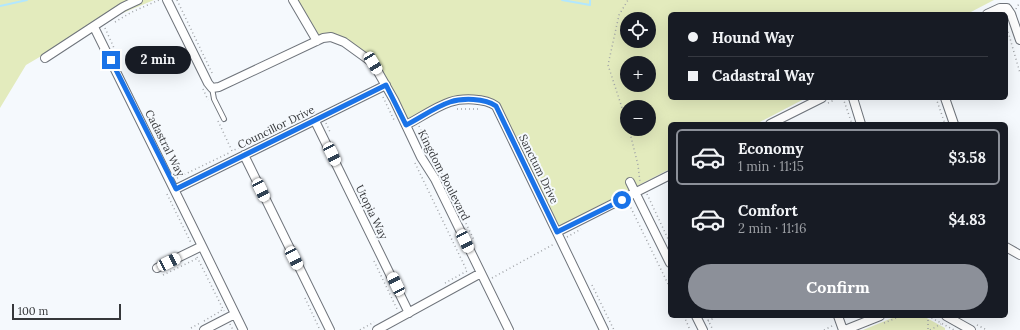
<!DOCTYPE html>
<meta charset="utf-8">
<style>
body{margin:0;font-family:Lora,serif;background:#242831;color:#f1f3f6;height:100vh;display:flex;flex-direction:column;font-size:15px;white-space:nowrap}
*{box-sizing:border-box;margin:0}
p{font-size:13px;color:#9ea1a6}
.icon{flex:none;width:22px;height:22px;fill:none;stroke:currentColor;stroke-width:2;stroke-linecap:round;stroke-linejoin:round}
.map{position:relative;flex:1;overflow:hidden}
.side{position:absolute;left:668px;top:122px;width:340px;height:196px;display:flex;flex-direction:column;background:#171b24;border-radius:6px;box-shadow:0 4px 16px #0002}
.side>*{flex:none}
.hud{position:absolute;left:668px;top:12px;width:340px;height:88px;border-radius:6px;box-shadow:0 4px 16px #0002;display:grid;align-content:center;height:88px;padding:0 20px;background:#171b24}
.buttons{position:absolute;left:620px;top:12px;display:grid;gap:8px}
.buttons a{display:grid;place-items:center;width:36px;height:36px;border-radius:50%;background:#171b24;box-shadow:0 4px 16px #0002;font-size:20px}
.scale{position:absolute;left:12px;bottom:10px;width:109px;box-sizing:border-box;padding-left:4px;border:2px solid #36383b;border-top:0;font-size:11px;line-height:14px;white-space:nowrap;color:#36383b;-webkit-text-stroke:3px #f5f9fd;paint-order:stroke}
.end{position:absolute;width:18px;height:18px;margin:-9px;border:5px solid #1a73e8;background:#fff;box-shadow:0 0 0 2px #fff}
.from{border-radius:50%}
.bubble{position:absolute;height:28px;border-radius:14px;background:#171b24;box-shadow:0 4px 16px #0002;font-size:13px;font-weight:700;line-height:28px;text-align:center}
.car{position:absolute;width:12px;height:24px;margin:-12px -6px;border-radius:5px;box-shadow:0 0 3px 1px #0007;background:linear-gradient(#fff 24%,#345 0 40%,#fff 0 76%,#345 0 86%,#fff 0)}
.hud b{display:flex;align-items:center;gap:14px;height:38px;font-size:15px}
.hud b+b{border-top:1px solid #363941}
.hud i{width:10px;height:10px;background:#f1f3f6}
ul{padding:7px 0 0;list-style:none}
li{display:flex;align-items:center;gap:12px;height:56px;margin:0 8px 6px;padding:0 12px;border:2px solid transparent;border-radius:6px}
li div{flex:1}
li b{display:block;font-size:15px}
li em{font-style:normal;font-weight:700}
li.on{border-color:#8c9099}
li>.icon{width:36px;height:36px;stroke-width:1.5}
.primary-button{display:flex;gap:8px;margin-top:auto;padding:8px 20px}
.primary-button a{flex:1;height:46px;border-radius:24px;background:#8c9099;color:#fff;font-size:16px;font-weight:700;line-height:46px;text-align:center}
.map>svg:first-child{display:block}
.green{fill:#e3ebbd;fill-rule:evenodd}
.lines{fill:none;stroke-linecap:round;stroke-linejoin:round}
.stream{stroke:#b2e7fe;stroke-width:2}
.service-casing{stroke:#6f747b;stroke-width:6}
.minor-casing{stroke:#6f747b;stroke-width:10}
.path{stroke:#a1a4a8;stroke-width:1.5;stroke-dasharray:1 3;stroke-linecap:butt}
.service{stroke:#fff;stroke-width:4}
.minor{stroke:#fff;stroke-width:8}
.route{stroke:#1a73e8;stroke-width:5}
.labels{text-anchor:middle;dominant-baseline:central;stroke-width:4;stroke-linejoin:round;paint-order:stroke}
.street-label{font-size:11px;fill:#36383b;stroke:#f5f9fd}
</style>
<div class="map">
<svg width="1020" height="330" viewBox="0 0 1020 330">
<rect width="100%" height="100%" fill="#f5f9fd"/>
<!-- green -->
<path class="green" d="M 0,0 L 154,0 L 94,25 L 26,65 L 0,108 Z
M 296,0 L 994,0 L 967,14 L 670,14 L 670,98 L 806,98 L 756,124 L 670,124 L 670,169 L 559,226 L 498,105 L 486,97 L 452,100 L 409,121 L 374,61 L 345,40 L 317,38 ZM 627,19 L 649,19 L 649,41 L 627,41 ZM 627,63 L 649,63 L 649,85 L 627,85 ZM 627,107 L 649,107 L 649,129 L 627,129 Z
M 897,316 L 923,316 L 945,328 L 945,330 L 863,330 Z"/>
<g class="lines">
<!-- stream -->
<path class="stream" d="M 562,0 L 590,5 L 590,0
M 0,6 L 27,0"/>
<defs>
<path id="service" d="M 212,88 L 214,99 L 224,119"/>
<path id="minor" d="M 167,0 L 208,83 L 212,88 L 219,87 L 323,38 L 331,37 L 344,42 L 373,63 L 394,100 L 421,157 L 435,179 L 509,330
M 293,0 L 317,41
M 987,14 L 1000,8 L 1007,8 L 1011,14 L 1020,40
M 94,27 L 202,246 L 157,268
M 45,58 L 123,7 L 138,0
M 853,98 L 861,124
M 945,98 L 954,124
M 315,121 L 409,313
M 770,124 L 822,98
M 406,125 C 420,118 435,107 450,102 C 462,98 485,98 496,106 L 604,330
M 244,155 L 330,330
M 630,182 L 670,263
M 176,189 L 386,85
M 557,232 L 670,175
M 202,246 L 243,330
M 1006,247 L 1020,255
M 696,316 L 703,330
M 838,316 L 843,330
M 946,316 L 971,330
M 204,330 L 235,314
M 377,330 L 481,273
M 845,330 L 880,316"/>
</defs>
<!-- service casing -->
<use href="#service" class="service-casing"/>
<!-- minor casing -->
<use href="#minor" class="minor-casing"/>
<!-- path -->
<path class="path" d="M 177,0 L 213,75
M 1016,9 L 1020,2
M 115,22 L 132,12 L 159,0
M 105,28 L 119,59
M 1007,28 L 1020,73
M 203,89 L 208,100
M 383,97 L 395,122
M 843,98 L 852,124
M 936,98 L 945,124
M 828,103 L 838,98
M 457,109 L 480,109
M 218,121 L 232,151 L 289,124
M 326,123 L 330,132
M 627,123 L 608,65 L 619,15 L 628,0
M 419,126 L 474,240
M 629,129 L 638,165 L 640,182
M 415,163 L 467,271 L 445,283
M 177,178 L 231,152
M 167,194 L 191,243
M 647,194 L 670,243
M 629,204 L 670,288
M 567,237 L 581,229
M 197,257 L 224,311
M 374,261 L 397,309
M 163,275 L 198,258
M 492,278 L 554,244
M 592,285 L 614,330
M 305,298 L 320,330
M 684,316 L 690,330
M 706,316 L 713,330
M 849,316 L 850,318 L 855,316
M 928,316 L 954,330
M 928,316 L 928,330
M 204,321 L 221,311 L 222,309
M 708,321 L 718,316
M 884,323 L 901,316
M 230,324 L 233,330
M 977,325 L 987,330
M 191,328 L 200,323
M 360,330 L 374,322
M 824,330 L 834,325
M 930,330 L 941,324"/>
<!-- service -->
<use href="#service" class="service"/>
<!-- minor -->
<use href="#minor" class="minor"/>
</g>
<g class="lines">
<!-- route -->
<path class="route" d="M 111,60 L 176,189 L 386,85 L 406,125 C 420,118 435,107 450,102 C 462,98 485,98 496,106 L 557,232 L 622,200"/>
</g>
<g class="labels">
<!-- street labels -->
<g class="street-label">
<text transform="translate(276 127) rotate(-26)">Councillor Drive</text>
<text transform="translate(165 143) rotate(63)">Cadastral Way</text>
<text transform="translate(539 169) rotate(64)">Sanctum Drive</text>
<text transform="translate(444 175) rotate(63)">Kingdom Boulevard</text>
<text transform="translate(372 212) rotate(64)">Utopia Way</text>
</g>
</g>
</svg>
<div class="buttons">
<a><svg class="icon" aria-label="locate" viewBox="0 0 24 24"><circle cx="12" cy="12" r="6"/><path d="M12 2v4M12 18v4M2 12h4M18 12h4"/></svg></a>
<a>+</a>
<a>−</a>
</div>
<div class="scale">100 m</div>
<i class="end from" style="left:622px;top:200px"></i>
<i class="end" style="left:111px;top:60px"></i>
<div class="bubble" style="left:125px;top:46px;width:66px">2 min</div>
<i class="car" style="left:373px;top:63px;rotate:149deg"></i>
<i class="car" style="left:332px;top:154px;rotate:154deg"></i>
<i class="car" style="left:261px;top:190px;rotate:154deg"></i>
<i class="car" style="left:465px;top:241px;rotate:154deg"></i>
<i class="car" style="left:294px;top:258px;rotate:153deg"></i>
<i class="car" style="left:169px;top:262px;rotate:64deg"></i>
<i class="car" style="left:396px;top:284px;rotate:334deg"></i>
<div class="hud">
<b><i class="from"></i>Hound Way</b>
<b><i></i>Cadastral Way</b>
</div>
<section class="side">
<ul>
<li class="on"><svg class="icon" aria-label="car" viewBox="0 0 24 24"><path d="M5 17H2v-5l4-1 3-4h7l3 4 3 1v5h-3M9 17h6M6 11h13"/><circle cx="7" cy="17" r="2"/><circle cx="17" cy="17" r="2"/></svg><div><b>Economy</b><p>1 min · 11:15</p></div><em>$3.58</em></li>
<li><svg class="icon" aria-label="car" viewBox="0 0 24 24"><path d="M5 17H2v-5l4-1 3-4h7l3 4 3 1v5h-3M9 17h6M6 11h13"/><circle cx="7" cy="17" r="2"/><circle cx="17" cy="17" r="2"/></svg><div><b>Comfort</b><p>2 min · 11:16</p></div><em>$4.83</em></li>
</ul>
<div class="primary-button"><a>Confirm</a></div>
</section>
</div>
